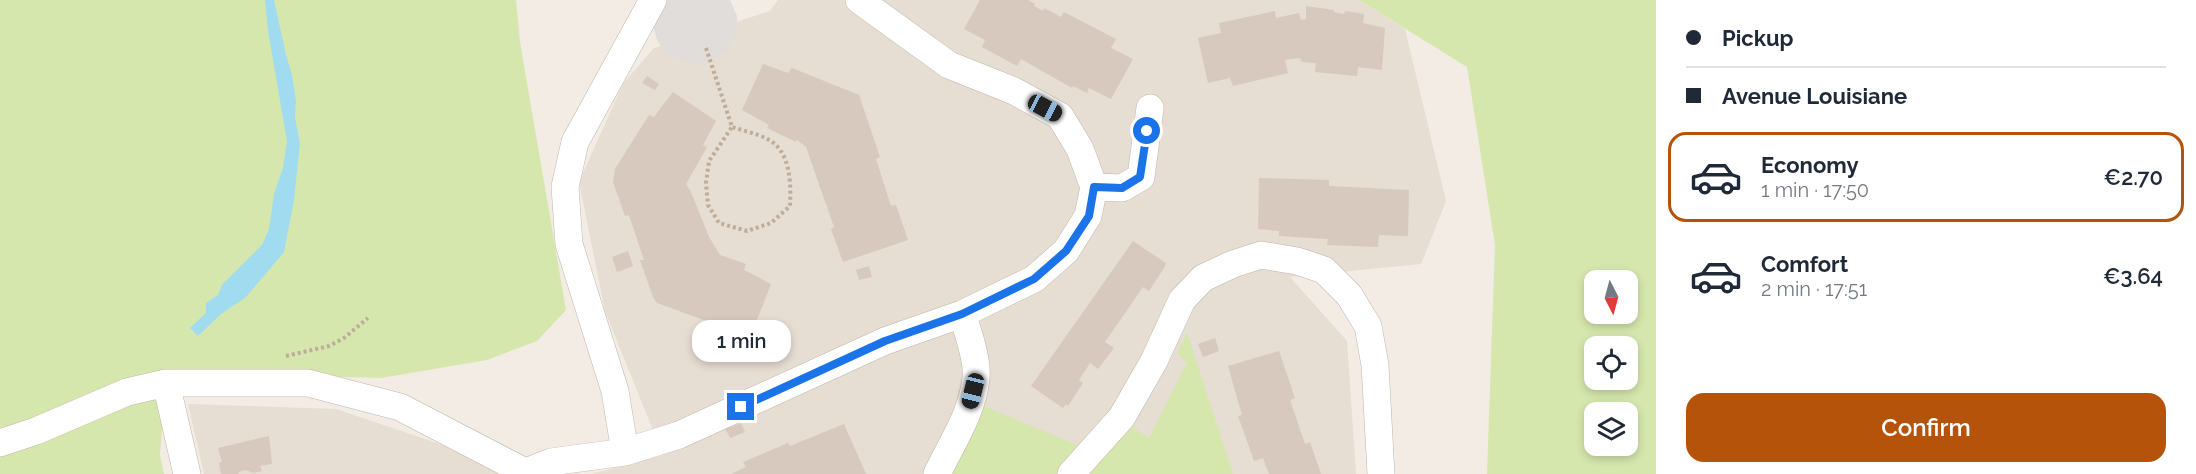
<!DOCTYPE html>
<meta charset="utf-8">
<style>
body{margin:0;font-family:Raleway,sans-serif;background:#f2f2f3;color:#1f2937;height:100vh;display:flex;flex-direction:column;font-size:22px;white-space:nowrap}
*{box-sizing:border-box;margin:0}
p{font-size:20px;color:#747a83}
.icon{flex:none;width:33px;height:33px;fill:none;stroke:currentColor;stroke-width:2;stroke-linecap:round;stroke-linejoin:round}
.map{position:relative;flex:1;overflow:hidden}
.sheet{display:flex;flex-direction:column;background:#fff;width:540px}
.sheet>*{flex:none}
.hud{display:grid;align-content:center;height:132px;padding:0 30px;background:#fff}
.needle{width:39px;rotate:174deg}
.fabs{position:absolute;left:1584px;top:270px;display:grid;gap:12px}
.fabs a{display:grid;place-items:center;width:54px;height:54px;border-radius:12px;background:#fff;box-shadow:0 3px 9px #0003;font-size:30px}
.end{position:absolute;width:27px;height:27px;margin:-14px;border:8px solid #1a73e8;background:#fff;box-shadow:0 0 0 3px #fff}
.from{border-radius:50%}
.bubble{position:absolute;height:42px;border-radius:18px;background:#fff;box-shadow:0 3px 9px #0003;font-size:20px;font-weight:600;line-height:42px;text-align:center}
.car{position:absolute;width:18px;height:36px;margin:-18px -9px;border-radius:8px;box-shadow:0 0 4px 2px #0007;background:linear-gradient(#222 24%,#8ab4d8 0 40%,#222 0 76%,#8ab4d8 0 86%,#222 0)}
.hud b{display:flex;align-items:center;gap:21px;height:57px;font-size:22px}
.hud b+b{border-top:2px solid #e0e1e3}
.hud i{width:15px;height:15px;background:#1f2937}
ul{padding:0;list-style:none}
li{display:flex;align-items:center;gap:18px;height:90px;margin:0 12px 9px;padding:0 18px;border:3px solid transparent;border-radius:18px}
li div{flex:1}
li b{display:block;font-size:22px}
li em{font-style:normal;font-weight:600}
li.active{border-color:#b45309}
li>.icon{width:54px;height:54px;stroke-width:1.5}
.action{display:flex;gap:12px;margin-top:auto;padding:12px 30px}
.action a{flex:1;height:69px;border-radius:18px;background:#b45309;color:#fff;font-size:24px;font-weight:600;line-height:69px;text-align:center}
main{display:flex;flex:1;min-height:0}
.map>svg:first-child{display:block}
.residential{fill:#e6ddd3}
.green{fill:#d5e7ad;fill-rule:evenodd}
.parking{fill:#e0ddda}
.water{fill:#a0dbf0}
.building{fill:#d7c9bd}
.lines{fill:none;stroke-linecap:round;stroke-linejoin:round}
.minor-casing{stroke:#c1b5aa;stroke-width:28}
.path{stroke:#bfac99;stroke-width:4;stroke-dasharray:3 3;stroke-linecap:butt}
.minor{stroke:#fff;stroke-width:27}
.route{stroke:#1a73e8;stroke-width:8}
</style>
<main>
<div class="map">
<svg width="1656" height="474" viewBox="0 0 1656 474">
<rect width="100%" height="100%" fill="#f2ece5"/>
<!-- residential -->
<path class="residential" d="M 778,0 L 1359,0 L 1405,29 L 1446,201 L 1421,264 L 1290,277 L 1347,341 L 1356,474 L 591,474 L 663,455 L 605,311 L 579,182 L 623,84 L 654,48 L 770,11 Z
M 188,404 L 336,409 L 496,463 L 568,474 L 204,474 Z"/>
<!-- green -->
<path class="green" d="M 0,0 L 516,0 L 520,42 L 566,310 L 537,341 L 487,360 L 381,378 L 166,372 L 160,455 L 164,474 L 0,474 Z
M 1359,0 L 1656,0 L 1656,474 L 1487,474 L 1495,245 L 1467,67 ZM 1628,280 L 1628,314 L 1594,314 L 1594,280 ZM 1628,346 L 1628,380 L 1594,380 L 1594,346 ZM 1628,412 L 1628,446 L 1594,446 L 1594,412 Z
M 1187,333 L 1233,474 L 947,474 L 981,405 L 1104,456 L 1132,427 L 1149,438 L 1187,363 L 1177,353 Z"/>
<!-- parking -->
<path class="parking" d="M 660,0 L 730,0 L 737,16 L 737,28 L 734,39 L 727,50 L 707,62 L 696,64 L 672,58 L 664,50 L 657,40 L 654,29 L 654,16 Z"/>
<!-- water -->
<path class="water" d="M 265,0 L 274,0 L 286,55 L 292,75 L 296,101 L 295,118 L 300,143 L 294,200 L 284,252 L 245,298 L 221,314 L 198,336 L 190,328 L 206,313 L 206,303 L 218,295 L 222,285 L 262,245 L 269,229 L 274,194 L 283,168 L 287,141 L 268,31 Z"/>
<!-- building -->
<path class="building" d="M 980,0 L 1028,0 L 1035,4 L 1034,6 L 1043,11 L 1044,8 L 1061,17 L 1064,12 L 1116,39 L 1111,48 L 1133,59 L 1111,99 L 1089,88 L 1087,93 L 1073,86 L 1072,88 L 1021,59 L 1017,66 L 982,47 L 985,40 L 964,29 Z
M 1306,6 L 1334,10 L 1334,12 L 1344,14 L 1345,11 L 1364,14 L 1363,23 L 1385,28 L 1382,70 L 1358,67 L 1357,76 L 1315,72 L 1316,63 L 1302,62 L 1300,58 L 1285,60 L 1288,73 L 1233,86 L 1230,78 L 1208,83 L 1198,38 L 1221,33 L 1219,23 L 1275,11 L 1276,18 L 1299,13 L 1301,20 L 1306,19 Z
M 763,64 L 788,73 L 792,68 L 859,95 L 880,157 L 876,159 L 891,206 L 896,205 L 908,240 L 843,262 L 831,229 L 834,227 L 806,147 L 797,140 L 796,142 L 767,128 L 769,125 L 742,110 Z
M 647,76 L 659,84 L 655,90 L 642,83 Z
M 673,92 L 716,121 L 703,145 L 707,147 L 686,184 L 691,192 L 709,237 L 720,255 L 746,264 L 744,270 L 771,284 L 753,330 L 725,320 L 723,327 L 657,303 L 653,297 L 640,260 L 644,260 L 629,215 L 625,216 L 613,182 L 615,169 L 649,115 L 654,117 Z
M 1259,178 L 1329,180 L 1329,186 L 1409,190 L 1408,236 L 1379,235 L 1378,247 L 1327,245 L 1328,239 L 1279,236 L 1279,231 L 1258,229 Z
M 1133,241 L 1166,263 L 1164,268 L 1149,291 L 1143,287 L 1105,342 L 1114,348 L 1098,369 L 1090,363 L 1079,380 L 1083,383 L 1068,406 L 1066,404 L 1063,408 L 1031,386 Z
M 628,251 L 633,266 L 617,272 L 612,257 Z
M 869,266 L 872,277 L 859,280 L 856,270 Z
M 1215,338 L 1219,351 L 1203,357 L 1198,344 Z
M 1279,351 L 1295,398 L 1290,400 L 1305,444 L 1310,442 L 1321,474 L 1269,474 L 1263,458 L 1254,461 L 1238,416 L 1242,415 L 1228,366 Z
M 729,422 L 732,427 L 741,423 L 745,432 L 730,438 L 723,424 Z
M 844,424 L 866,474 L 731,474 L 746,467 L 743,462 L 788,443 L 790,446 Z
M 269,436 L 272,464 L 260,466 L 262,471 L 253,473 L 246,470 L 238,472 L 239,474 L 221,474 L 219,463 L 222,462 L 218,448 Z"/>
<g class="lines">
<defs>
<path id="minor" d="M 1094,187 L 1122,188 L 1141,177 L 1150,108
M 166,383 L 187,474
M 0,443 L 36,431 L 127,392 L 166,383 L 308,383 L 400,407 L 529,474
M 625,452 L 615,391 L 569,244 L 565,187 L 575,142 L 653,0
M 526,472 L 551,462 L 625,452 L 679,435 L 885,341 L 962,314 L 1034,279 L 1066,251 L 1088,216 L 1094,187 L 1080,149 L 1060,116 L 1014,91 L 949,65 L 859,0
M 937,474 C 951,444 973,412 976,378 C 978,360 968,332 962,314
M 1071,474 L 1122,417 L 1154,361 L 1182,300 L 1203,278 L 1233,264 L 1261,255 L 1297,261 L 1324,270 L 1349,295 L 1368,326 L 1375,365 L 1381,474"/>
</defs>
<!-- minor casing -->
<use href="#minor" class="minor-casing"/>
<!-- path -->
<path class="path" d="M 706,48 L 732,127 L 709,161 L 706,183 L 708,205 L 719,223 L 747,231 L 771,223 L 790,206 C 791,184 791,152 769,140 C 759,134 744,131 732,127
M 286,356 L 329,346 L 344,338 L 368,318"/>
<!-- minor -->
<use href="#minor" class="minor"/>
</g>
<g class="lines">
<!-- route -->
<path class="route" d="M 741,407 L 885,341 L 962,314 L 1034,279 L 1066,251 L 1089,216 L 1094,187 L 1122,188 L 1140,177 L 1147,131"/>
</g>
</svg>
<div class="fabs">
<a><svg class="needle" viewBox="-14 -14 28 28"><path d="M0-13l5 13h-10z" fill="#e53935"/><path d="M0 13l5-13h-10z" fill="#747a83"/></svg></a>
<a><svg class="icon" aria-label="locate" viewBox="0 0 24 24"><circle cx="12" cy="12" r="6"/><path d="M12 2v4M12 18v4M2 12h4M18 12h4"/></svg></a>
<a><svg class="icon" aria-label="layers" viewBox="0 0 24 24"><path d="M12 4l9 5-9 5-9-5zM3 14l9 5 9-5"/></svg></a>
</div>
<i class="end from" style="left:1147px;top:131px"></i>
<i class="end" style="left:741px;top:407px"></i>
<div class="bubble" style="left:692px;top:320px;width:99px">1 min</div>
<i class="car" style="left:1045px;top:108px;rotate:118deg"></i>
<i class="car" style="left:973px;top:391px;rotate:194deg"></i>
</div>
<section class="sheet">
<div class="hud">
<b><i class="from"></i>Pickup</b>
<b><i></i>Avenue Louisiane</b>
</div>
<ul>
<li class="active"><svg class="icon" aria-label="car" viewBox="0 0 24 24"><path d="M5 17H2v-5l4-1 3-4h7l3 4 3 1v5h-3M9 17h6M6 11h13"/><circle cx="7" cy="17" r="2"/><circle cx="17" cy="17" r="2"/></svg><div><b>Economy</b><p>1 min · 17:50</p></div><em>€2.70</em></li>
<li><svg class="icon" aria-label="car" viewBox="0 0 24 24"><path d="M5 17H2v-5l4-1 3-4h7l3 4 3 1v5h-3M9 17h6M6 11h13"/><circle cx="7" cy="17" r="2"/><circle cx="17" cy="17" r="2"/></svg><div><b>Comfort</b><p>2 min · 17:51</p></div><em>€3.64</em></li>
</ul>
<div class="action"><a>Confirm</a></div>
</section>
</main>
